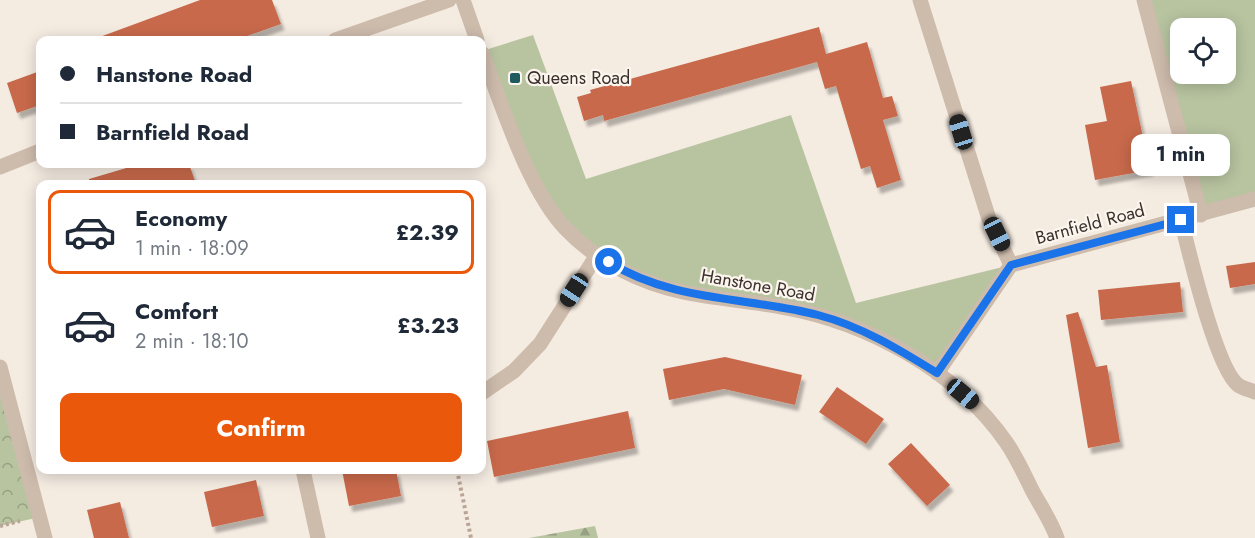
<!DOCTYPE html>
<meta charset="utf-8">
<style>
body{margin:0;font-family:Jost,sans-serif;background:#f6f6f7;color:#1f2937;height:100vh;display:flex;flex-direction:column;font-size:22px;white-space:nowrap}
*{box-sizing:border-box;margin:0}
p{font-size:20px;color:#747a83}
.icon{flex:none;width:33px;height:33px;fill:none;stroke:currentColor;stroke-width:2;stroke-linecap:round;stroke-linejoin:round}
.map{position:relative;flex:1;overflow:hidden}
.drawer{position:absolute;left:36px;top:180px;width:450px;height:294px;display:flex;flex-direction:column;background:#fff;border-radius:12px;box-shadow:0 3px 15px #0003}
.drawer>*{flex:none}
.guide{position:absolute;left:36px;top:36px;width:450px;height:132px;border-radius:12px;box-shadow:0 3px 15px #0003;display:grid;align-content:center;height:132px;padding:0 24px;background:#fff}
.controls{position:absolute;left:1170px;top:18px;display:grid;gap:12px}
.controls a{display:grid;place-items:center;width:66px;height:66px;border-radius:12px;background:#fff;box-shadow:0 3px 15px #0003;font-size:30px}
.end{position:absolute;width:27px;height:27px;margin:-14px;border:8px solid #1a73e8;background:#fff;box-shadow:0 0 0 3px #fff}
.from{border-radius:50%}
.bubble{position:absolute;height:42px;border-radius:12px;background:#fff;box-shadow:0 3px 15px #0003;font-size:20px;font-weight:700;line-height:42px;text-align:center}
.car{position:absolute;width:18px;height:36px;margin:-18px -9px;border-radius:8px;box-shadow:0 0 4px 2px #0007;background:linear-gradient(#222 24%,#8ab4d8 0 40%,#222 0 76%,#8ab4d8 0 86%,#222 0)}
.guide b{display:flex;align-items:center;gap:21px;height:57px;font-size:22px}
.guide b+b{border-top:2px solid #e0e1e3}
.guide i{width:15px;height:15px;background:#1f2937}
ul{padding:10px 0 0;list-style:none}
li{display:flex;align-items:center;gap:18px;height:84px;margin:0 12px 9px;padding:0 12px;border:3px solid transparent;border-radius:12px}
li div{flex:1}
li b{display:block;font-size:22px}
li em{font-style:normal;font-weight:700}
li.active{border-color:#ea580c}
li>.icon{width:54px;height:54px;stroke-width:1.5}
.action{display:flex;gap:12px;margin-top:auto;padding:12px 24px}
.action a{flex:1;height:69px;border-radius:12px;background:#ea580c;color:#fff;font-size:24px;font-weight:700;line-height:69px;text-align:center}
.map>svg:first-child{display:block}
.grass{fill:#b8c4a0;fill-rule:evenodd}
.forest{fill:url(#forest-firs)}
.park{fill:url(#park-crowns)}
.building{fill:#c8694b;filter:url(#shadow)}
.lines{fill:none;stroke-linecap:round;stroke-linejoin:round}
.path{stroke:#b9a596;stroke-width:4;stroke-dasharray:3 3;stroke-linecap:butt}
.minor{stroke:#cdbbac;stroke-width:15}
.route{stroke:#1a73e8;stroke-width:8}
.poi-dot{fill:#1f5a5e;stroke:#fbf5ee;stroke-width:2}
.labels{text-anchor:middle;dominant-baseline:central;stroke-width:4.5;stroke-linejoin:round;paint-order:stroke}
.poi-label{font-size:18px;fill:#3b302b;stroke:#fbf5ee;text-anchor:start}
.street-label{font-size:18px;fill:#3b302b;stroke:#fbf5ee}
</style>
<div class="map">
<svg width="1255" height="538" viewBox="0 0 1255 538">
<defs>
<pattern id="forest-firs" width="22" height="20" patternUnits="userSpaceOnUse" patternTransform="scale(1.5)"><rect width="22" height="20" fill="#b8c4a0"/><path d="M5 1l3.5 6h-7zM16 11l3.5 6h-7z" fill="#97a083"/></pattern>
<pattern id="park-crowns" width="20" height="18" patternUnits="userSpaceOnUse" patternTransform="scale(1.5)"><rect width="20" height="18" fill="#b8c4a0"/><path d="M2 6a3 3 0 1 1 6 0M12 15a3 3 0 1 1 6 0" fill="none" stroke="#97a083"/></pattern>
<filter id="shadow"><feDropShadow dx="3.5" dy="6" stdDeviation="1.5" flood-color="#0004"/></filter>
</defs>
<rect width="100%" height="100%" fill="#f4ebe1"/>
<!-- grass -->
<path class="grass" d="M 1144,0 L 1255,0 L 1255,199 L 1201,215 ZM 1180,28 L 1226,28 L 1226,74 L 1180,74 Z
M 533,35 L 586,179 L 791,115 L 856,303 L 1011,265 L 937,373 L 853,326 L 707,297 L 597,255 L 543,197 L 482,51 Z"/>
<!-- forest -->
<path class="forest" d="M 595,526 L 598,538 L 529,538 Z"/>
<!-- park -->
<path class="park" d="M 0,367 L 40,517 L 0,526 Z"/>
<!-- building -->
<path class="building" d="M 200,0 L 272,0 L 281,24 L 236,40 L 97,40 L 97,38 Z
M 819,27 L 826,54 L 867,42 L 883,98 L 892,96 L 898,116 L 883,120 L 901,180 L 877,188 L 870,166 L 861,169 L 836,86 L 825,89 L 817,62 L 604,121 L 603,115 L 584,121 L 577,97 L 591,93 L 590,90 Z
M 40,71 L 40,105 L 17,113 L 7,83 Z
M 1131,81 L 1150,170 L 1095,180 L 1085,125 L 1107,121 L 1100,87 Z
M 140,164 L 189,164 L 196,184 L 89,184 L 89,179 Z
M 1255,262 L 1255,284 L 1230,288 L 1226,266 Z
M 1180,282 L 1183,312 L 1101,320 L 1098,290 Z
M 1078,312 L 1096,367 L 1107,365 L 1120,442 L 1088,448 L 1066,315 Z
M 725,357 L 802,375 L 795,405 L 724,389 L 669,400 L 663,369 Z
M 837,387 L 884,419 L 866,444 L 819,412 Z
M 628,411 L 635,448 L 494,477 L 487,441 Z
M 911,443 L 950,485 L 927,506 L 888,464 Z
M 342,470 L 396,470 L 401,496 L 349,506 Z
M 256,480 L 264,516 L 212,527 L 204,492 Z
M 120,502 L 129,538 L 94,538 L 87,510 Z"/>
<g class="lines">
<!-- path -->
<path class="path" d="M 457,470 L 471,538
M 0,526 L 20,521"/>
<!-- minor -->
<path class="minor" d="M 463,0 L 477,40
M 920,0 L 989,219 L 1011,265
M 1144,0 L 1201,215
M 335,40 L 449,0
M 482,53 C 502,105 528,189 565,228 C 596,261 640,283 683,292 C 716,299 749,301 782,307 C 867,322 956,370 1006,442 C 1016,456 1024,474 1032,490 C 1040,505 1051,521 1057,538
M 0,167 L 40,151
M 1181,220 C 1189,252 1216,368 1238,385 C 1242,388 1250,390 1255,392
M 0,367 L 45,538
M 937,373 L 1011,265 L 1255,199
M 482,393 L 514,371 L 540,344 L 597,255
M 303,470 L 318,538"/>
</g>
<g class="lines">
<!-- route -->
<path class="route" d="M 609,262 C 672,302 748,297 818,315 C 861,326 900,350 937,373 L 1011,265 L 1181,220"/>
</g>
<!-- markers -->
<rect class="poi-dot" x="509" y="72" width="12" height="12" rx="3"/>
<g class="labels">
<!-- poi labels -->
<g class="poi-label">
<text x="527" y="78">Queens Road</text>
</g>
<!-- street labels -->
<g class="street-label">
<text transform="translate(1090 224) rotate(-15)">Barnfield Road</text>
<text transform="translate(758 285) rotate(10)">Hanstone Road</text>
</g>
</g>
</svg>
<div class="controls">
<a><svg class="icon" aria-label="locate" viewBox="0 0 24 24"><circle cx="12" cy="12" r="6"/><path d="M12 2v4M12 18v4M2 12h4M18 12h4"/></svg></a>
</div>
<i class="end from" style="left:609px;top:262px"></i>
<i class="end" style="left:1181px;top:220px"></i>
<div class="bubble" style="left:1131px;top:134px;width:99px">1 min</div>
<i class="car" style="left:961px;top:132px;rotate:343deg"></i>
<i class="car" style="left:997px;top:234px;rotate:154deg"></i>
<i class="car" style="left:574px;top:290px;rotate:213deg"></i>
<i class="car" style="left:963px;top:394px;rotate:130deg"></i>
<div class="guide">
<b><i class="from"></i>Hanstone Road</b>
<b><i></i>Barnfield Road</b>
</div>
<section class="drawer">
<ul>
<li class="active"><svg class="icon" aria-label="car" viewBox="0 0 24 24"><path d="M5 17H2v-5l4-1 3-4h7l3 4 3 1v5h-3M9 17h6M6 11h13"/><circle cx="7" cy="17" r="2"/><circle cx="17" cy="17" r="2"/></svg><div><b>Economy</b><p>1 min · 18:09</p></div><em>£2.39</em></li>
<li><svg class="icon" aria-label="car" viewBox="0 0 24 24"><path d="M5 17H2v-5l4-1 3-4h7l3 4 3 1v5h-3M9 17h6M6 11h13"/><circle cx="7" cy="17" r="2"/><circle cx="17" cy="17" r="2"/></svg><div><b>Comfort</b><p>2 min · 18:10</p></div><em>£3.23</em></li>
</ul>
<div class="action"><a>Confirm</a></div>
</section>
</div>
